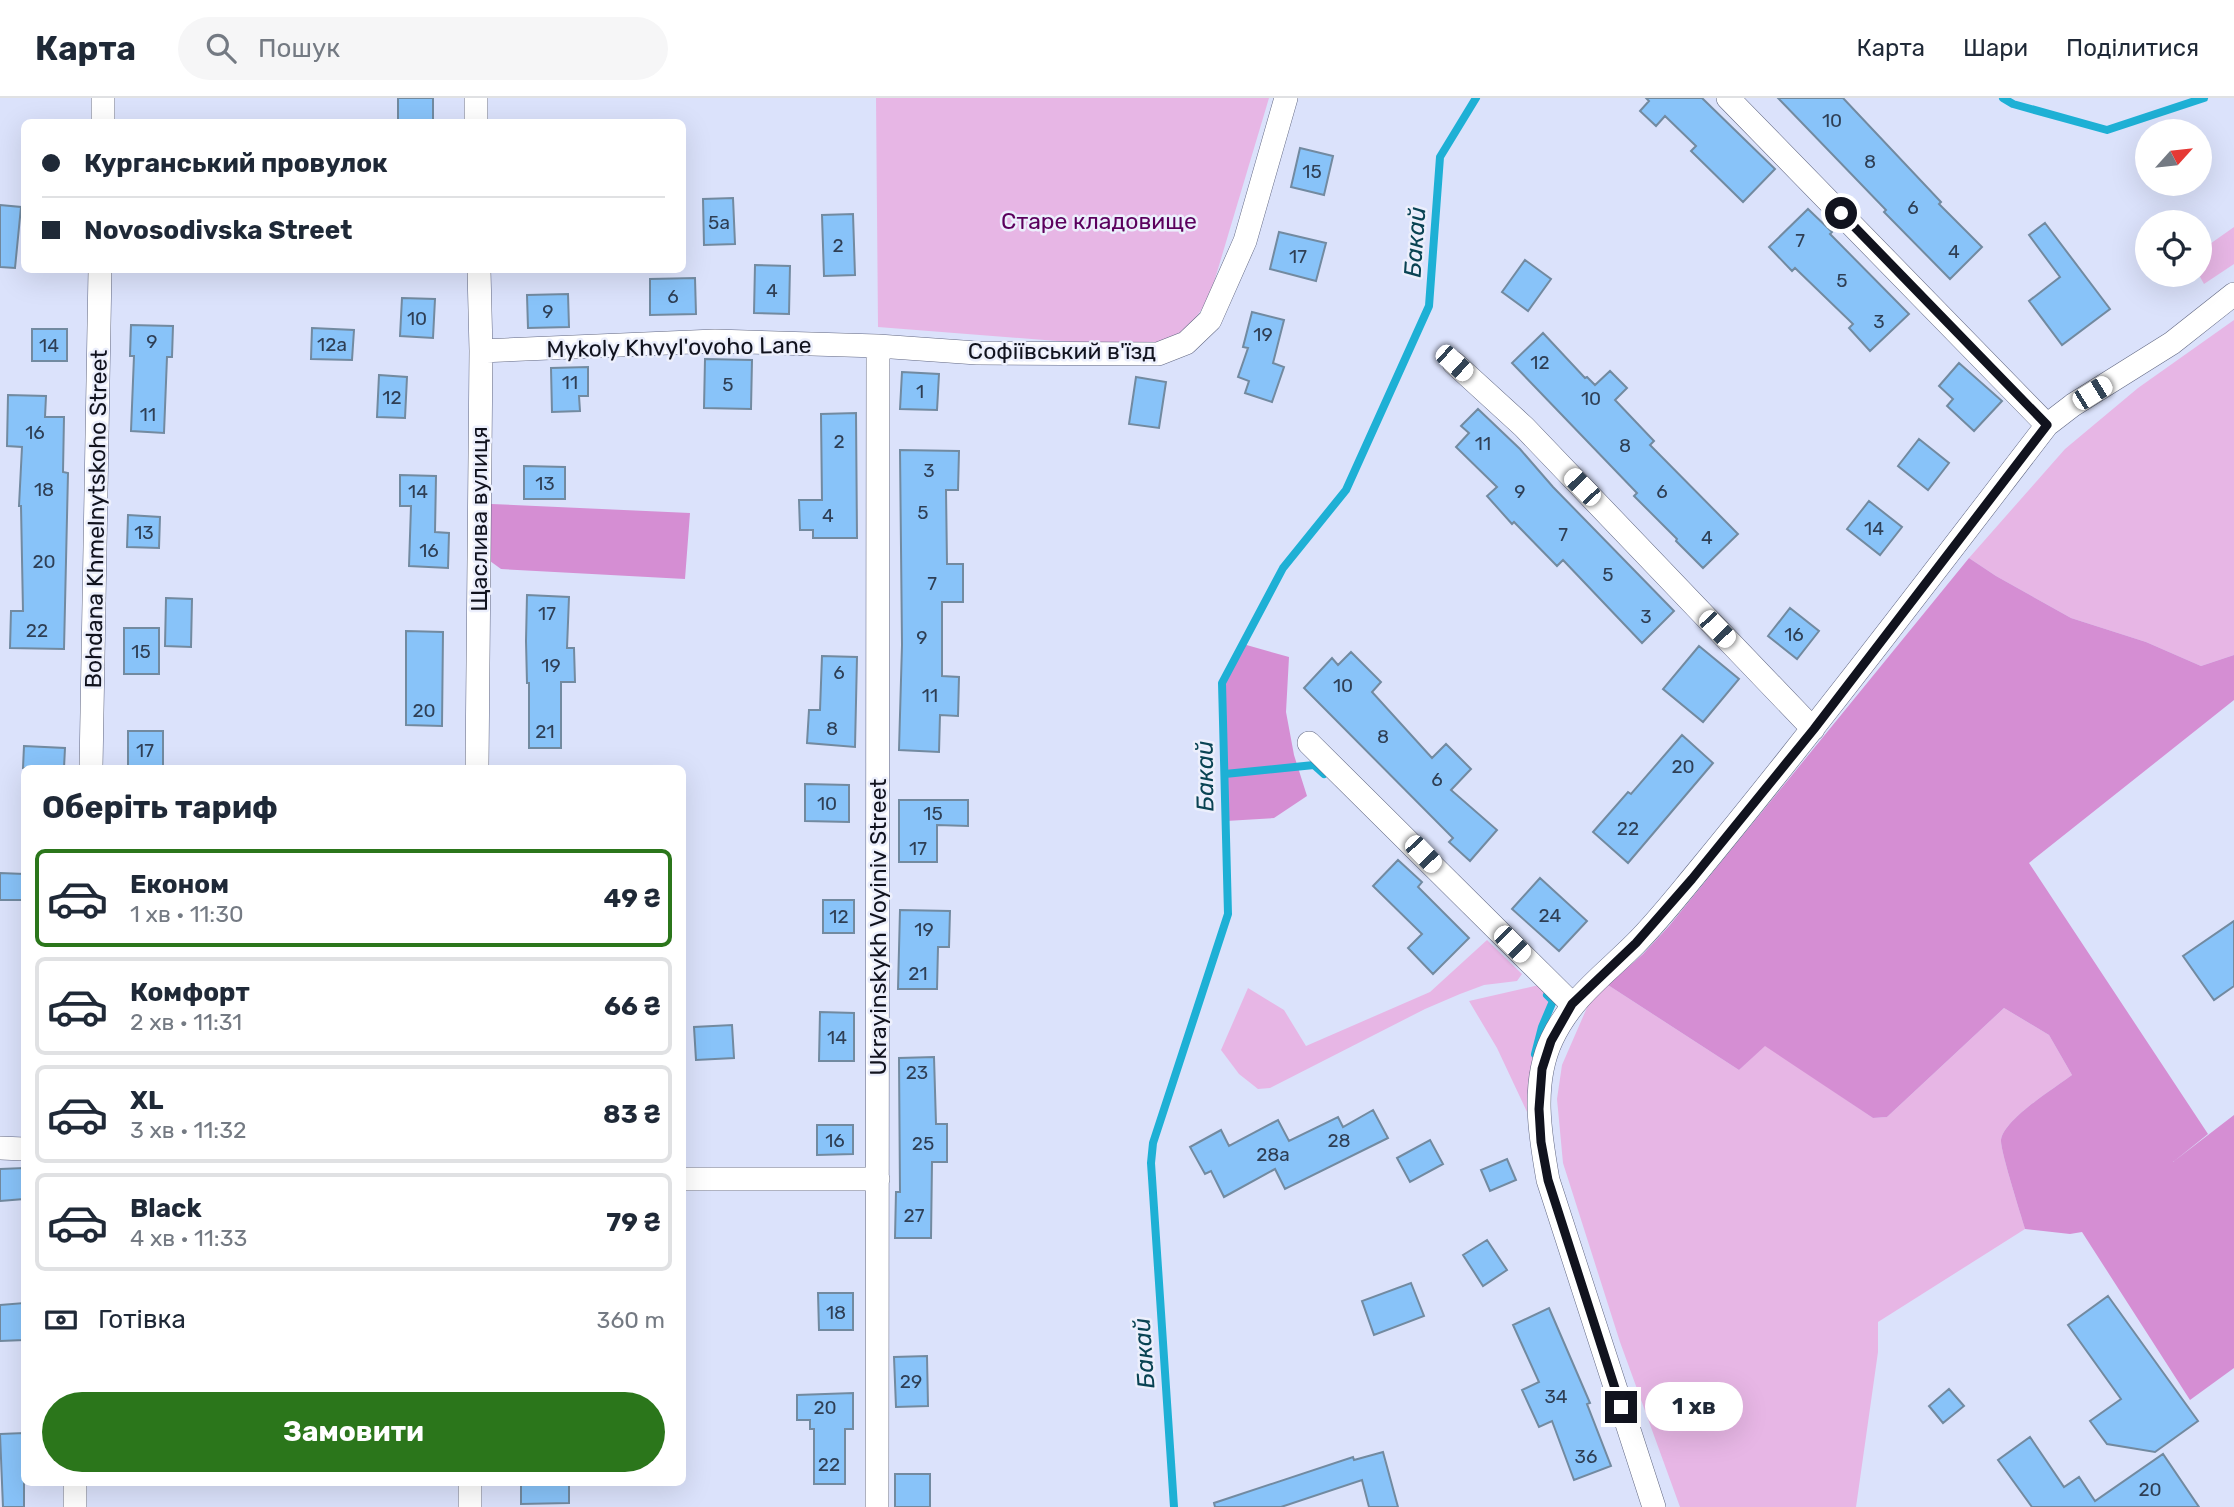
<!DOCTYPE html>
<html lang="uk">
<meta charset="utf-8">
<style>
body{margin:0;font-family:Rubik,sans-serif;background:#f6f6f7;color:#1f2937;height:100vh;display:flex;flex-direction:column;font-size:26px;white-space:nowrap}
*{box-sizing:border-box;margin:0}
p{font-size:23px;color:#747a83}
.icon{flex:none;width:38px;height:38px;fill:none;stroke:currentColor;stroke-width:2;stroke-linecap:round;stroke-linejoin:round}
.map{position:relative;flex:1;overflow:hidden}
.side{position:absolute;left:21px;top:667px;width:665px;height:721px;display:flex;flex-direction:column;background:#fff;border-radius:10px;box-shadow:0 7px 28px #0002}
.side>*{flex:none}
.hud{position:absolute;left:21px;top:21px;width:665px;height:154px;border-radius:10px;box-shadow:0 7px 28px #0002;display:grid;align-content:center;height:154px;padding:0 21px;background:#fff}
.needle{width:46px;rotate:63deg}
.tools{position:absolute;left:2135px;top:21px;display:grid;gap:14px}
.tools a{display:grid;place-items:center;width:77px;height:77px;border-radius:50%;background:#fff;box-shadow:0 7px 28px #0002;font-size:35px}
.end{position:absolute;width:32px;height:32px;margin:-16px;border:9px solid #11131e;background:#fff;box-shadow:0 0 0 4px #fff}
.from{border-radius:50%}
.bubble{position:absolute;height:49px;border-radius:24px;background:#fff;box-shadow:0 7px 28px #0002;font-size:23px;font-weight:700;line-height:49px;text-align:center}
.car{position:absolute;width:21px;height:42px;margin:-21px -10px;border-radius:9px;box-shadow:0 0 5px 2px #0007;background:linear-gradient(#fff 24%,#345 0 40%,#fff 0 76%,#345 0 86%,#fff 0)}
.hud b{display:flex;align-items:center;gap:24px;height:66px;font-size:26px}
.hud b+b{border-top:2px solid #e0e1e3}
.hud i{width:18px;height:18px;background:#1f2937}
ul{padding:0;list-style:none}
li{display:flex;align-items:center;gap:21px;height:98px;margin:0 14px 10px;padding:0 7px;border:4px solid #e0e1e3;border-radius:10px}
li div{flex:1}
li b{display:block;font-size:26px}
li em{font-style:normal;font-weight:700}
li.on{border-color:#2b761b}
li>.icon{width:63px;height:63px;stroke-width:1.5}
h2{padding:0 21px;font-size:32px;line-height:84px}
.pay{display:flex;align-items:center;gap:18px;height:77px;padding:0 21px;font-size:26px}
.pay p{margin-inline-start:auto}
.cta{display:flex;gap:14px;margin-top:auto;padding:14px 21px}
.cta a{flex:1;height:80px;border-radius:42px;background:#2b761b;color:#fff;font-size:28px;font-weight:700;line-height:80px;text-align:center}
header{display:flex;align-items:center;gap:42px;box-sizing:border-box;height:98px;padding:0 35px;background:#fff;border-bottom:2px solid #e0e1e3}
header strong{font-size:33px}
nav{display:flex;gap:38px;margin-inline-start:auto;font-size:24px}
.search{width:490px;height:63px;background:#f6f6f7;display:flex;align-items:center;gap:18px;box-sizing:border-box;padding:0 24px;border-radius:38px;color:#747a83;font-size:26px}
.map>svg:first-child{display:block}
.green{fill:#e7b6e5}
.forest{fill:#d58ed3}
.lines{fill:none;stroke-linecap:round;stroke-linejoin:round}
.stream{stroke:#1eb0d5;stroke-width:8}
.building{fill:#88c3f9;stroke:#728aa0;stroke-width:2}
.street-casing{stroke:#616782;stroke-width:24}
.street{stroke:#fff;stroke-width:23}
.route{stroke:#11131e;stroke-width:9}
.labels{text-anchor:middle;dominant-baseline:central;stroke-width:5;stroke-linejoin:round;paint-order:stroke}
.number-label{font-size:19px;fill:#2f3f55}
.park-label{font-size:23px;fill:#5b005d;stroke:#eceffc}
.street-label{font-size:23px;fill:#11131e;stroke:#eceffc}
.water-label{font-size:24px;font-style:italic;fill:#094353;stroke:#eceffc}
</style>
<header>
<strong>Карта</strong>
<div class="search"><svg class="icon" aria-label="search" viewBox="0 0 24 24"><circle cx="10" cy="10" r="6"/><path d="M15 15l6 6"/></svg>Пошук</div>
<nav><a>Карта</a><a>Шари</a><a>Поділитися</a></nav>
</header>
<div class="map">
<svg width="2234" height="1409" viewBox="0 0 2234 1409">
<rect width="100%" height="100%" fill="#dbe2fb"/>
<!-- green -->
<path class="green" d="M 876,0 L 1269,0 L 1209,201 L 1190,228 L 1166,245 L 1133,249 L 878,229 Z
M 2234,129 L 2234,166 L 2204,186 L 2199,177 L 2200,153 Z
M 2234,222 L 2234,557 L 2201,568 L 2146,544 L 2071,520 L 1996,478 L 1969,460 L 2065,351 L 2138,290 Z
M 1487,842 L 1522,876 L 1517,883 L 1484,887 L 1460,896 L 1425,911 L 1270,990 L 1258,991 L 1239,976 L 1221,952 L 1248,890 L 1284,912 L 1306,948 L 1430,894 Z
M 1539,887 L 1553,903 C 1537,939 1532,975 1527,1014 L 1497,950 L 1469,903 Z
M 1608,887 L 1739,972 L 1765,947 L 1873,1020 L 1887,1019 L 2004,910 L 2049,937 L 2072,977 C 2055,990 2004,1021 2001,1042 C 2000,1052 2021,1117 2025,1131 L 1878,1224 L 1878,1254 L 1856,1409 L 1680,1409 L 1620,1244 L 1563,1065 L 1557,1001 L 1562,967 L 1589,905 Z"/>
<!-- forest -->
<path class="forest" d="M 491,406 L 690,415 L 685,481 L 501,471 L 490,463 Z
M 1969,460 L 1996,478 L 2071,520 L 2146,544 L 2201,568 L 2234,557 L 2234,602 L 2029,765 L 2208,1036 L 2173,1064 L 2234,1017 L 2234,1270 L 2190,1302 L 2082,1134 L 2070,1136 L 2025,1131 C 2021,1117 2000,1052 2001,1042 C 2004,1021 2055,990 2072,977 L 2049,937 L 2004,910 L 1887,1019 L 1873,1020 L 1765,948 L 1739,972 L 1608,887 L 1643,856 L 1669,828 Z
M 1243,546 L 1289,559 L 1286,614 L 1294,657 L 1307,698 L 1274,720 L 1226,723 L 1222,585 Z"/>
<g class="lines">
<!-- stream -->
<path class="stream" d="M 2003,0 L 2013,6 L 2107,32 L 2204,0
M 1225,676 L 1314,667 L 1324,676
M 1535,956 L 1542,929 L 1553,903 L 1547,897
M 1174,1409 L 1151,1065 L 1153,1045 L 1228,816 L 1222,585 L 1283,470 L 1346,392 L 1429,208 L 1440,59 L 1476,0"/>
</g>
<!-- building -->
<path class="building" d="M 398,0 L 433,0 L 433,22 L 398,22 Z
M 1646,0 L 1702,0 L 1775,71 L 1743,104 L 1691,53 L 1696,48 L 1665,18 L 1656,28 L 1640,13 L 1649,3 Z
M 1778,0 L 1843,0 L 1941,104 L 1939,106 L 1982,149 L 1950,181 L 1884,114 L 1886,112 Z
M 1300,50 L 1333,58 L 1324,97 L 1291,89 Z
M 733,100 L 735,146 L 704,147 L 703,101 Z
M 0,107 L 21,109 L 15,170 L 0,169 Z
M 1808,111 L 1832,134 L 1830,136 L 1909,216 L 1870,253 L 1849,230 L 1853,226 L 1795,170 L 1792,173 L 1769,149 Z
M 853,116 L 855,177 L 824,178 L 822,117 Z
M 2045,125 L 2110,211 L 2062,247 L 2029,203 L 2060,179 L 2029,137 Z
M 1279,134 L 1326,145 L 1316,183 L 1270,171 Z
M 1525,162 L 1551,181 L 1528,213 L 1502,194 Z
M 755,167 L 790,168 L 789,216 L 754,215 Z
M 695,180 L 696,216 L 650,217 L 650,181 Z
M 568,196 L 569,229 L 528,230 L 527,197 Z
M 402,200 L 435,201 L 433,240 L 400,238 Z
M 1252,214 L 1284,222 L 1273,265 L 1284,269 L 1272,304 L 1245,295 L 1249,283 L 1238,279 L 1248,250 L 1243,249 Z
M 131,227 L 173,228 L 172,259 L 167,259 L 164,335 L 131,333 L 134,258 L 130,258 Z
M 312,230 L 354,232 L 352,262 L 311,261 Z
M 32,231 L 67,231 L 67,263 L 32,263 Z
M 1543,235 L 1585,280 L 1587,279 L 1595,287 L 1610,273 L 1627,290 L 1615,302 L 1654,343 L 1650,347 L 1738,436 L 1703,470 L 1676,443 L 1677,441 L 1634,398 L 1637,395 L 1512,265 Z
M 705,261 L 752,262 L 751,311 L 704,310 Z
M 1959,265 L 2002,303 L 1974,333 L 1947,308 L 1953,301 L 1939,288 Z
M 588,269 L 588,298 L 579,298 L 580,313 L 552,314 L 551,270 Z
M 902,274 L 939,276 L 937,312 L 900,311 Z
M 379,277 L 407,279 L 405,320 L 377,319 Z
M 1136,279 L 1166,284 L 1159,330 L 1129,326 Z
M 8,297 L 46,298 L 45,319 L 64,319 L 63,374 L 68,375 L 64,551 L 10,550 L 11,513 L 23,513 L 21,408 L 19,408 L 22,349 L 7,348 Z
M 1478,311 L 1520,351 L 1553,389 L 1674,513 L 1642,545 L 1563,462 L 1557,468 L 1514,424 L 1512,426 L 1487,398 L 1497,389 L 1456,349 L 1469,335 L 1461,328 Z
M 856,315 L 857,440 L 813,440 L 813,432 L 800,432 L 799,402 L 822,402 L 821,316 Z
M 1919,341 L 1949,365 L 1928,392 L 1898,368 Z
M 900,352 L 959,353 L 958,392 L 946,392 L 947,466 L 963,466 L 963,504 L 942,504 L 942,578 L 959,579 L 958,618 L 940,617 L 939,654 L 899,652 L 902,547 Z
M 524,368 L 565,369 L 565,401 L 524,401 Z
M 400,377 L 436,378 L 435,434 L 449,435 L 448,470 L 409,468 L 411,408 L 400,408 Z
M 1869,403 L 1902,429 L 1880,457 L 1847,431 Z
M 128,417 L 160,419 L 159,450 L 127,449 Z
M 527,497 L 569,499 L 567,550 L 574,550 L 575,584 L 561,584 L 561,650 L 529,650 L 529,585 L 527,585 L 526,543 Z
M 166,500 L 192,501 L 191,549 L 165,548 Z
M 1790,510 L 1819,533 L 1797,561 L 1768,538 Z
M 124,530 L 159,530 L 159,576 L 124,576 Z
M 406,533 L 443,534 L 442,628 L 406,627 Z
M 1699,548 L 1739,581 L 1703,624 L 1663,591 Z
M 1351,554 L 1381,584 L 1372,594 L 1432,660 L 1446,646 L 1471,671 L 1451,692 L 1497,732 L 1470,763 L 1449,744 L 1453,740 L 1304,590 L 1332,560 L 1338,567 Z
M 822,558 L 857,559 L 855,649 L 807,645 L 809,612 L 820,612 Z
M 128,633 L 163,633 L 163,670 L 128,670 Z
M 1682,637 L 1713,665 L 1628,765 L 1593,734 L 1628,694 L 1631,696 Z
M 24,648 L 65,650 L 64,670 L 23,670 Z
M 805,686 L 849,687 L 849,724 L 805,723 Z
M 899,702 L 968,702 L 968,728 L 937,727 L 937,764 L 899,764 Z
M 1398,762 L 1422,784 L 1418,789 L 1469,840 L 1433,876 L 1408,850 L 1422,836 L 1373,788 Z
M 0,775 L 24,776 L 24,802 L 0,802 Z
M 1540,780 L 1587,823 L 1559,853 L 1512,811 Z
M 823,802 L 854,802 L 854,835 L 823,835 Z
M 900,812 L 950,813 L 949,849 L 938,849 L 937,891 L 898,891 Z
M 2234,823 L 2234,888 L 2214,902 L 2183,858 Z
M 820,914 L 854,915 L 854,963 L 819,963 Z
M 732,927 L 734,960 L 696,962 L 694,929 Z
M 934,959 L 936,1026 L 947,1026 L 947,1064 L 932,1064 L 931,1140 L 895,1140 L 896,1094 L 900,1094 L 899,960 Z
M 1373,1012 L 1388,1040 L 1285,1091 L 1275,1071 L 1224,1099 L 1211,1073 L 1205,1076 L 1190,1049 L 1221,1032 L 1229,1048 L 1278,1022 L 1289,1043 L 1338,1019 L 1343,1029 Z
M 817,1027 L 853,1027 L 853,1056 L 817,1057 Z
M 1430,1042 L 1443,1066 L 1410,1084 L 1397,1060 Z
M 1507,1061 L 1516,1082 L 1490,1093 L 1481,1072 Z
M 24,1070 L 24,1101 L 0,1103 L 0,1071 Z
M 1487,1142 L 1507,1172 L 1483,1188 L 1463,1157 Z
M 1411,1185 L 1424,1218 L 1374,1237 L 1362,1203 Z
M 818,1195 L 853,1195 L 853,1232 L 819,1232 Z
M 2108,1198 L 2198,1323 L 2155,1354 L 2107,1346 L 2090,1323 L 2121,1301 L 2068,1227 Z
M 24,1205 L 24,1242 L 0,1243 L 0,1207 Z
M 1549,1210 L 1590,1305 L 1587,1306 L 1611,1368 L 1574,1382 L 1552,1323 L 1539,1329 L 1522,1292 L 1539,1284 L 1513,1227 Z
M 927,1258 L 928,1308 L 896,1309 L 894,1259 Z
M 1949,1291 L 1964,1308 L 1943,1325 L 1929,1308 Z
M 853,1295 L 853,1331 L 845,1331 L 845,1386 L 814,1386 L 814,1331 L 810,1331 L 810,1322 L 797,1322 L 797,1297 Z
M 24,1335 L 24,1409 L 3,1409 L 0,1336 Z
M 2030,1339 L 2064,1389 L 2079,1379 L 2095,1403 L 2163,1356 L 2199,1409 L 2032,1409 L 1998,1362 Z
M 1383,1354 L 1398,1409 L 1369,1409 L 1362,1382 L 1281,1409 L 1215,1409 L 1214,1405 L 1353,1359 L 1354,1362 Z
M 895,1376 L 930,1376 L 930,1409 L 895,1409 Z
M 521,1384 L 569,1384 L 569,1405 L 521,1406 Z"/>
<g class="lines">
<defs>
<path id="street" d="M 476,0 L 476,24
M 1728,0 L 2047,327
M 103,24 L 103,0
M 481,253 L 715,243 L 878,248 L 977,255 L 1158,256 L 1186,245 L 1210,222 L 1245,143 L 1286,0
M 1454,265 L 1524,329 L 1813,631
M 1309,645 L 1572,906
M 91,670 L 100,172
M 477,670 L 481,253 L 479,172
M 0,1050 L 24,1051
M 682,1081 L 878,1081
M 75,1384 L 75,1409
M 470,1409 L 470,1384
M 877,1409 L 878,248
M 1654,1409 L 1548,1082 C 1540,1037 1531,985 1552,941 C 1572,899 1603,878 1635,846 C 1656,825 1675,801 1694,778 C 1815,631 1931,478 2047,327 L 2073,307 L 2172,245 L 2234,196"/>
</defs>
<!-- street casing -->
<use href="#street" class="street-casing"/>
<!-- street -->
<use href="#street" class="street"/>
</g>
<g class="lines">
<!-- route -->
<path class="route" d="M 1621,1309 L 1548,1082 L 1541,1044 L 1539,1011 L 1542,971 L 1551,943 L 1572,906 L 1636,845 L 1692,781 L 1814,631 L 2047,327 L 1841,115"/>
</g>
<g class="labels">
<!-- number labels -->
<g class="number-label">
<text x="1832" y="22">10</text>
<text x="1870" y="63">8</text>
<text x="1312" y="73">15</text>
<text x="1913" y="109">6</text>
<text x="719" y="124">5а</text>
<text x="1800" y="142">7</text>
<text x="838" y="147">2</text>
<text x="1954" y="153">4</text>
<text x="1298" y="158">17</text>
<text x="1842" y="182">5</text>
<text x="772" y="192">4</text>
<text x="673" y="198">6</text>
<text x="548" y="213">9</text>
<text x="417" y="220">10</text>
<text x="1879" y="223">3</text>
<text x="1263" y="236">19</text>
<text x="152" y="243">9</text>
<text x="332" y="246">12а</text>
<text x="49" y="247">14</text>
<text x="1540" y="264">12</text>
<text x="570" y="284">11</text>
<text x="728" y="286">5</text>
<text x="920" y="293">1</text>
<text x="392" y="299">12</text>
<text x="1591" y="300">10</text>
<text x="148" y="316">11</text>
<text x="35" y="334">16</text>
<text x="839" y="343">2</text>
<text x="1483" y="345">11</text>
<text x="1625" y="347">8</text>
<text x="929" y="372">3</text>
<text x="545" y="385">13</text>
<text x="44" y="391">18</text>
<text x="418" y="393">14</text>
<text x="1520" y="393">9</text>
<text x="1662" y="393">6</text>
<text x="923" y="414">5</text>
<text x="828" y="417">4</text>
<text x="1874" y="430">14</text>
<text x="144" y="434">13</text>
<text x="1563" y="436">7</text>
<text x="1707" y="439">4</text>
<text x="429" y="452">16</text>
<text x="44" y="463">20</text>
<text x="1608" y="476">5</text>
<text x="932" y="485">7</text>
<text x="547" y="515">17</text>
<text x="1646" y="518">3</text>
<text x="37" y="532">22</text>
<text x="1794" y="536">16</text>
<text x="922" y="539">9</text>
<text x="141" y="553">15</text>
<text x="551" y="567">19</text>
<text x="839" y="574">6</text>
<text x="1343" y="587">10</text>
<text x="930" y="597">11</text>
<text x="424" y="612">20</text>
<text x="832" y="630">8</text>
<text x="545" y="633">21</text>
<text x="1383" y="638">8</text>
<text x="145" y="652">17</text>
<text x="1683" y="668">20</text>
<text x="1437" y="681">6</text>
<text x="827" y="705">10</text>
<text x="933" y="715">15</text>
<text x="1628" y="730">22</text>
<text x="918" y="750">17</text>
<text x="1550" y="817">24</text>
<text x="839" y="818">12</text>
<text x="924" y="831">19</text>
<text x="918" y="875">21</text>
<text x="837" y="939">14</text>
<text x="917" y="974">23</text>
<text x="835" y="1042">16</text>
<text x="1339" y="1042">28</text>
<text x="923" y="1045">25</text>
<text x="1273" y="1056">28а</text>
<text x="914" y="1117">27</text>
<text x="836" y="1214">18</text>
<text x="911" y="1283">29</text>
<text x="1556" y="1298">34</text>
<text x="825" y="1309">20</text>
<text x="1586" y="1358">36</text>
<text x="829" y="1366">22</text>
<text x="2150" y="1391">20</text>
</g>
<!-- park labels -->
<g class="park-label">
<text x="1099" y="123">Старе кладовище</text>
</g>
<!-- street labels -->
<g class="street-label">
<text transform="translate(679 249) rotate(-1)">Mykoly Khvyl'ovoho Lane</text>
<text x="1062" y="253">Софіївський в'їзд</text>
<text transform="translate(96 421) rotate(-89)">Bohdana Khmelnytskoho Street</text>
<text transform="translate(479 421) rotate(-90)">Щаслива вулиця</text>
<text transform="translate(878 829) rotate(-90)">Ukrayinskykh Voyiniv Street</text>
</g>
<!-- water labels -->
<g class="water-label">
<text transform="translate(1415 144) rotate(-86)">Бакай</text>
<text transform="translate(1205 678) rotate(-91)">Бакай</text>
<text transform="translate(1144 1255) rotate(-94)">Бакай</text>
</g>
</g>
</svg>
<div class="tools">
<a><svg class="needle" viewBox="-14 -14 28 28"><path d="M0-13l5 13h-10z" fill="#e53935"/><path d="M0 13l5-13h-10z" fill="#747a83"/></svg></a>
<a><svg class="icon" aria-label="locate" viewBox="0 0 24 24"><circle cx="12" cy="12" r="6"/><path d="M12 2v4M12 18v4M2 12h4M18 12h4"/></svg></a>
</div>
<i class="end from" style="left:1841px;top:115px"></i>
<i class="end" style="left:1621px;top:1309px"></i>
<div class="bubble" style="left:1645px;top:1284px;width:98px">1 хв</div>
<i class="car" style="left:1454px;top:265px;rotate:132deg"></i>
<i class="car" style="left:2092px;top:295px;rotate:58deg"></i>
<i class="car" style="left:1582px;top:389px;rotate:316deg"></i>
<i class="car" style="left:1717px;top:531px;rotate:136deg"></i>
<i class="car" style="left:1423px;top:756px;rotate:136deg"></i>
<i class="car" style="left:1512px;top:846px;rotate:135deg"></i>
<div class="hud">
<b><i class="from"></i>Курганський провулок</b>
<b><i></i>Novosodivska Street</b>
</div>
<section class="side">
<h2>Оберіть тариф</h2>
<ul>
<li class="on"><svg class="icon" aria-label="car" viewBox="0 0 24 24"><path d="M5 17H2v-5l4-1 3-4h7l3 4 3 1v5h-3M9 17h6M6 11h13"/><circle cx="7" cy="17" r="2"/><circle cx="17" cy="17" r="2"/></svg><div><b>Економ</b><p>1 хв · 11:30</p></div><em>49 ₴</em></li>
<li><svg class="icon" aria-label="car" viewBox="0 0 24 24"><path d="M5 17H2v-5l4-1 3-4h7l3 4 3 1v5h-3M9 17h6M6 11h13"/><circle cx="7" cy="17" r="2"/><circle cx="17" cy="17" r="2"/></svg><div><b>Комфорт</b><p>2 хв · 11:31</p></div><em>66 ₴</em></li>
<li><svg class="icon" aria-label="car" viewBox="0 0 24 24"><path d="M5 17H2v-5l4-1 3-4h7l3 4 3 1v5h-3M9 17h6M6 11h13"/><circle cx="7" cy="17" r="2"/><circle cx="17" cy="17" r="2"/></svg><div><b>XL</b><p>3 хв · 11:32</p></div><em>83 ₴</em></li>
<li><svg class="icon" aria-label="car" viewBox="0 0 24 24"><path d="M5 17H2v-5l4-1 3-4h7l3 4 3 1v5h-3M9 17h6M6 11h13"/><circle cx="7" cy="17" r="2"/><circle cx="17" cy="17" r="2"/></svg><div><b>Black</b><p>4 хв · 11:33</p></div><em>79 ₴</em></li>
</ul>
<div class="pay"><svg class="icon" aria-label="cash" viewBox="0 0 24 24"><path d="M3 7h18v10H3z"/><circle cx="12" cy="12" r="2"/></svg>Готівка<p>360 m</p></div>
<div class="cta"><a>Замовити</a></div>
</section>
</div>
